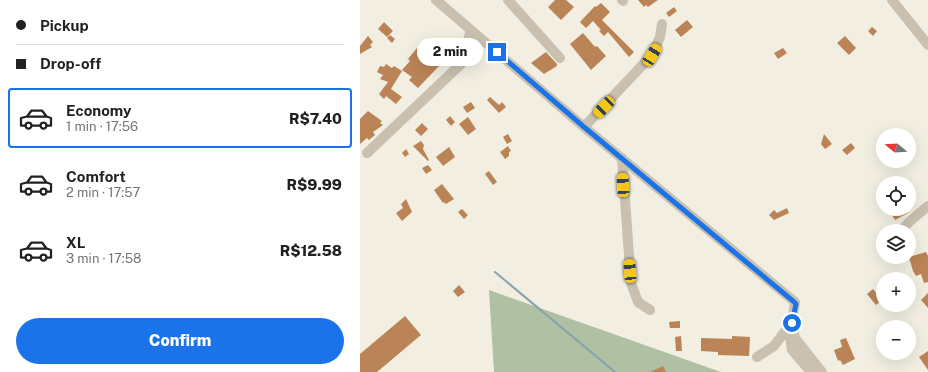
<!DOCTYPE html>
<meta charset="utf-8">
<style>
body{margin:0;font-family:"Public Sans",sans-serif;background:#f6f6f6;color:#202124;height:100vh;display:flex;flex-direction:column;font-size:15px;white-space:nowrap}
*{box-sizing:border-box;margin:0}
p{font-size:13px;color:#757577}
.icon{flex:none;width:22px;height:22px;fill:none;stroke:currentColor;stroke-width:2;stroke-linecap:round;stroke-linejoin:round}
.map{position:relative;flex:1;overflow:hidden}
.panel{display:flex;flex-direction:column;background:#fff;width:360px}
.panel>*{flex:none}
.guide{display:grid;align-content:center;height:88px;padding:0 16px;background:#fff}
.needle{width:26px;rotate:288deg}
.buttons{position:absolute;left:516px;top:128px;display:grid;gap:8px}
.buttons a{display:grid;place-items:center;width:40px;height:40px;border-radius:50%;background:#fff;box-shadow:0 4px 16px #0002;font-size:20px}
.end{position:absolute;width:18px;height:18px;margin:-9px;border:5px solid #1a73e8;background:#fff;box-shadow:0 0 0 2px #fff}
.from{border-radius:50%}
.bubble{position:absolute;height:28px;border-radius:14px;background:#fff;box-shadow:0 4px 16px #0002;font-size:13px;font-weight:800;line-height:28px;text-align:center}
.car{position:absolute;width:12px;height:24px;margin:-12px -6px;border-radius:5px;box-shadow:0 0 3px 1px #0007;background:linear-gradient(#f5c518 24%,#345 0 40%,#f5c518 0 76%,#345 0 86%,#f5c518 0)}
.guide b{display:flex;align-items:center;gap:14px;height:38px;font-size:15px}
.guide b+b{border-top:1px solid #e0e0e0}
.guide i{width:10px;height:10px;background:#202124}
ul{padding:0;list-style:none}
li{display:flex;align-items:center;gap:12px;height:60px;margin:0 8px 6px;padding:0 8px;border:2px solid transparent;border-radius:4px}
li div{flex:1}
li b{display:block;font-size:15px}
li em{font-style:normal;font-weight:800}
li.on{border-color:#1a73e8}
li>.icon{width:36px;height:36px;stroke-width:1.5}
.cta{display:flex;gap:8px;margin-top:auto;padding:8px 16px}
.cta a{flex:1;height:46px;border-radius:24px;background:#1a73e8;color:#fff;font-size:16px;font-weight:800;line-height:46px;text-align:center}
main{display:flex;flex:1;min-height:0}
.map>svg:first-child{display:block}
.green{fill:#b0c0a3}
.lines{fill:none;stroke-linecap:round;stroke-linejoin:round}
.stream{stroke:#84a2ad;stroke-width:2}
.building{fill:#bb8457}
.minor{stroke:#c9c0af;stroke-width:10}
.route{stroke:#1a73e8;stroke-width:5}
</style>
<main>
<section class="panel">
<div class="guide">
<b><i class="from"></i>Pickup</b>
<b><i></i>Drop-off</b>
</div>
<ul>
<li class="on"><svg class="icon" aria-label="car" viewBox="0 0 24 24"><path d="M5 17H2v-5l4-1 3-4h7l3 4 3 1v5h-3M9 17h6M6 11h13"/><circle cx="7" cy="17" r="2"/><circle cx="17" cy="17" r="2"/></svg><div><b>Economy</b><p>1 min · 17:56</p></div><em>R$7.40</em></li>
<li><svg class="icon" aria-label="car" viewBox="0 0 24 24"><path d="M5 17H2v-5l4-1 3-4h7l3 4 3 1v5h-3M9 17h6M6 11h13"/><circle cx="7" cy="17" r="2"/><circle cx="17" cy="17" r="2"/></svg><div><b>Comfort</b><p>2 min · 17:57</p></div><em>R$9.99</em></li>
<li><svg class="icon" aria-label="car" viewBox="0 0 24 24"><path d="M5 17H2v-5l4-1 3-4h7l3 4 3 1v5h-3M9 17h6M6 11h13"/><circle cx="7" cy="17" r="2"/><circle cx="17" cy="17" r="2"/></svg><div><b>XL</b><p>3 min · 17:58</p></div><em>R$12.58</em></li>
</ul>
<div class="cta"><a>Confirm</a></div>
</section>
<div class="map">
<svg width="568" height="372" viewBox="0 0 568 372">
<rect width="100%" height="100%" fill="#f2eee2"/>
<!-- green -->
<path class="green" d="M 129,290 L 361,372 L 134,372 Z"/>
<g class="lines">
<!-- stream -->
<path class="stream" d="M 135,272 L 255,372"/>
</g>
<!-- building -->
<path class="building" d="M 195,0 L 206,0 L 214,7 L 201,20 L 188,7 Z
M 278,0 L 298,0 L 288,7 L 286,5 L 284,7 Z
M 241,3 L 250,12 L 242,20 L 274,52 L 269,57 L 248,32 L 244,36 L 239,31 L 241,30 L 233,21 L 226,28 L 220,22 L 235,6 L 236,7 Z
M 314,7 L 317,11 L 309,17 L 306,13 Z
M 327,20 L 333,27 L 321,37 L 315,30 Z
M 24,22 L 33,31 L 27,37 L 18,29 Z
M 512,27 L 517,31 L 513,36 L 508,31 Z
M 223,33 L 235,47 L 237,46 L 246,56 L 231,70 L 210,44 Z
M 30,35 L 35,39 L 32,43 L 27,38 Z
M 8,36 L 13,42 L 10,45 L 12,47 L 0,54 L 0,46 Z
M 485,36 L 496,48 L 489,55 L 477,43 Z
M 57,48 L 68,57 L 74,51 L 80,57 L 75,62 L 79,66 L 58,88 L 49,80 L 52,77 L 42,70 L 50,61 L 48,59 Z
M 423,48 L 427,53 L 418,59 L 414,53 Z
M 186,52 L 197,64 L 197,66 L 184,74 L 171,63 Z
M 26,64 L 32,68 L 34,66 L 42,71 L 31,89 L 42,97 L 36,104 L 26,96 L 24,99 L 19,94 L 28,82 L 20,79 L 23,75 L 17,72 L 20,66 L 24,67 Z
M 130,97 L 139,105 L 142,102 L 146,107 L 139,113 L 127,100 Z
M 111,102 L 115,108 L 107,113 L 103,107 Z
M 8,111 L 22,121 L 20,123 L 23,125 L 13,132 L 15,135 L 9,140 L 7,138 L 0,144 L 0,119 Z
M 90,116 L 95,122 L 91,126 L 86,120 Z
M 108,117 L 116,129 L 108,135 L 99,124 Z
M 62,123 L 68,129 L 61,136 L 55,130 Z
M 148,134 L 152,141 L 147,144 L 143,137 Z
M 464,134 L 472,144 L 465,149 L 461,144 Z
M 61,141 L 64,145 L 63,149 L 69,160 L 68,161 L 53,146 Z
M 491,143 L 495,148 L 487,155 L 482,150 Z
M 148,146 L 151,151 L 149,152 L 149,156 L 145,159 L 140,152 Z
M 89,147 L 95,157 L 83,166 L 76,157 Z
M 46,149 L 49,154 L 45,157 L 42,153 Z
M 68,165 L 72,170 L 66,174 L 62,168 Z
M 129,171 L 137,182 L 133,185 L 125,174 Z
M 82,184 L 94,199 L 86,204 L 84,202 L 83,203 L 74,190 Z
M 46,199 L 52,212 L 42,221 L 36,213 L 43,208 L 41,204 Z
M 427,208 L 429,213 L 414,220 L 409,215 L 414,210 L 417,213 Z
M 102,209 L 108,215 L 104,219 L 98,212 Z
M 533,209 L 545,209 L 548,213 L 535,220 L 532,215 L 536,213 Z
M 566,252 L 568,256 L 568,282 L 564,283 L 561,274 L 556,276 L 553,271 L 549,257 Z
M 99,285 L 105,292 L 98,297 L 93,291 Z
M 513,289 L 522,300 L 516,305 L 507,294 Z
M 568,293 L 568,308 L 561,300 Z
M 45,316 L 61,335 L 17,372 L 0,372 L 0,354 Z
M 320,321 L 320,328 L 310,328 L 309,322 Z
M 321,336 L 322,351 L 316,351 L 315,337 Z
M 372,336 L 390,337 L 389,356 L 358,355 L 358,352 L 341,351 L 341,338 L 372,339 Z
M 486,338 L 495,359 L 483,365 L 480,360 L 478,361 L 474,350 L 482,347 L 480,340 Z
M 568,351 L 568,370 L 559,357 Z
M 303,366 L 306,372 L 290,372 Z"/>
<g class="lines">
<!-- minor -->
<path class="minor" d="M 76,0 L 224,127 L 435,302 L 432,323 L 435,338 L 462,372
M 148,0 L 200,58
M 262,0 L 263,1
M 532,0 L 568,45
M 224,127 L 292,55 L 300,37 L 302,24
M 7,153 L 101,64 C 106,56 107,40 111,30
M 262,158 L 271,283 L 278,302 L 290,310
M 541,231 L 549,222 L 568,206
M 429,331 L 432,350 L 451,372
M 397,357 L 414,346 L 429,326"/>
</g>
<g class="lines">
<!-- route -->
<path class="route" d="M 137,52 L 224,127 L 433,301 L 436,304 L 432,323"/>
</g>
</svg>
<div class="buttons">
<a><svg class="needle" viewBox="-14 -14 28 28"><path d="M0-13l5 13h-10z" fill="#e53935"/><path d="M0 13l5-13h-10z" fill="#757577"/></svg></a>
<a><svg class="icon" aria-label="locate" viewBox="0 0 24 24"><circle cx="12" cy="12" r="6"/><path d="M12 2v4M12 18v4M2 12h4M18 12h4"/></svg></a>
<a><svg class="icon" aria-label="layers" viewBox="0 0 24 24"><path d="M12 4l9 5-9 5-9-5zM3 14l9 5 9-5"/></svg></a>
<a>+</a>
<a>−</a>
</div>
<i class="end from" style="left:432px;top:323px"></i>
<i class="end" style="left:137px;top:52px"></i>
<div class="bubble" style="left:57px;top:38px;width:66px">2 min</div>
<i class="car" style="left:292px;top:55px;rotate:31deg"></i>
<i class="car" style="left:244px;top:107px;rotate:224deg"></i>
<i class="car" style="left:263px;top:185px;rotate:357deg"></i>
<i class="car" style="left:270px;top:271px;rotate:355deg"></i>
</div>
</main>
